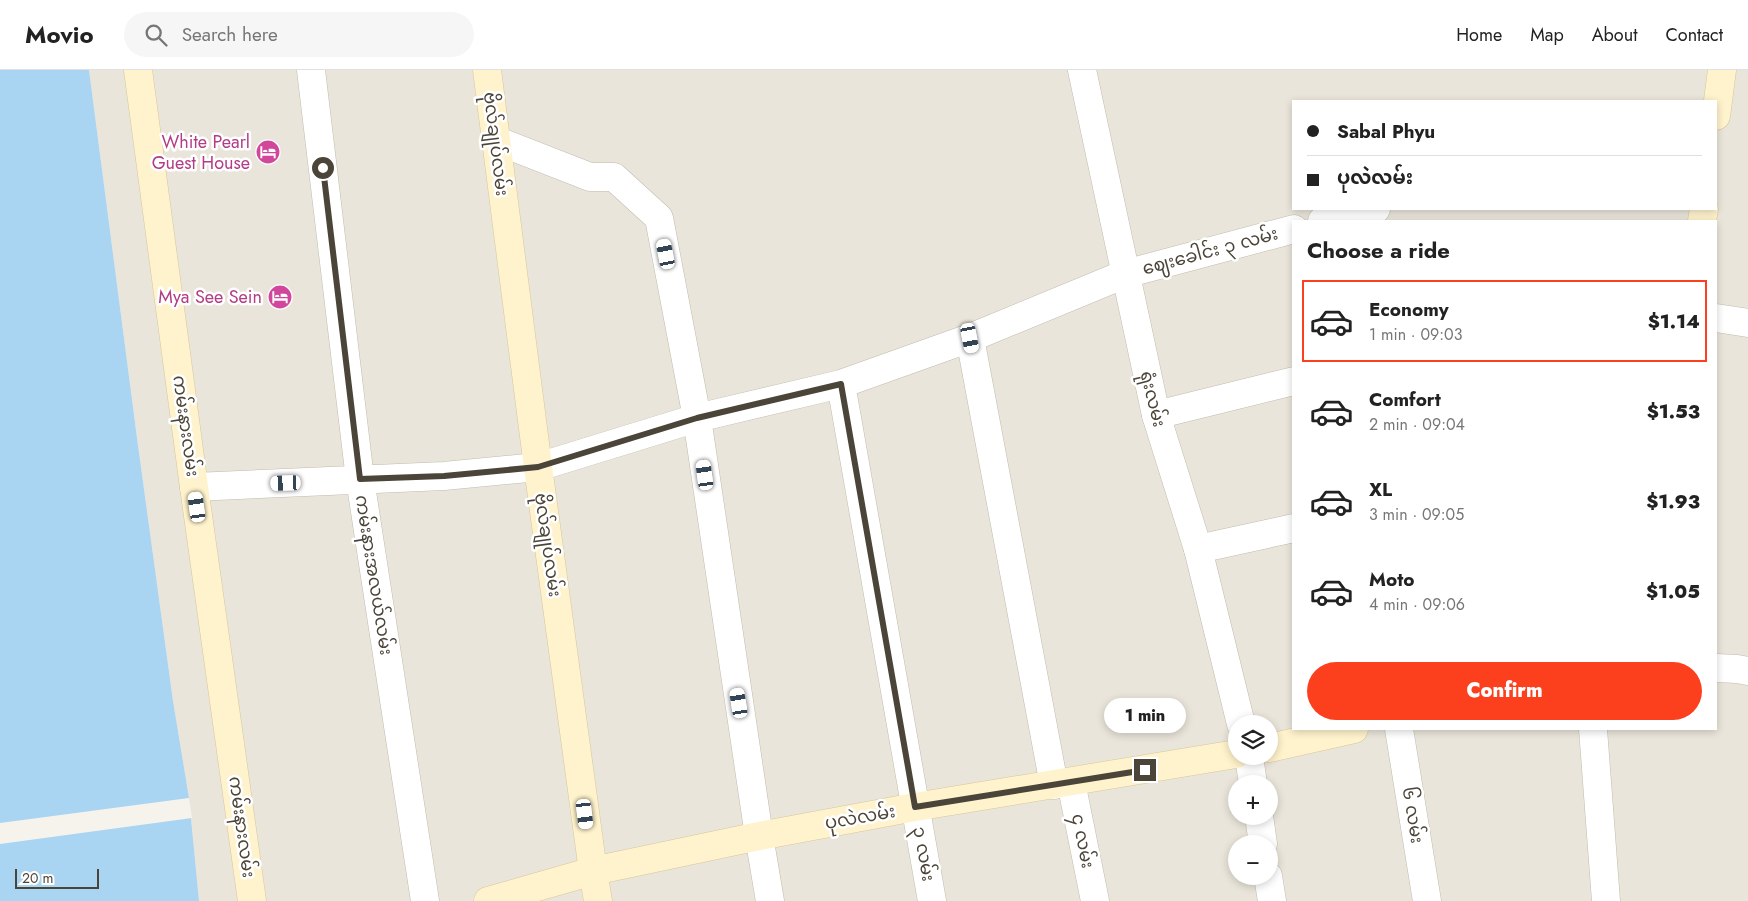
<!DOCTYPE html>
<meta charset="utf-8">
<style>
body{margin:0;font-family:Jost,"Noto Sans Myanmar",sans-serif;background:#f6f6f6;color:#222;height:100vh;display:flex;flex-direction:column;font-size:19px;white-space:nowrap}
*{box-sizing:border-box;margin:0}
p{font-size:16px;color:#767676}
.icon{flex:none;width:28px;height:28px;fill:none;stroke:currentColor;stroke-width:2;stroke-linecap:round;stroke-linejoin:round}
.map{position:relative;flex:1;overflow:hidden}
.drawer{position:absolute;left:1292px;top:150px;width:425px;height:510px;display:flex;flex-direction:column;background:#fff;border-radius:0px;box-shadow:0 2px 8px #0003}
.drawer>*{flex:none}
.hud{position:absolute;left:1292px;top:30px;width:425px;height:110px;border-radius:0px;box-shadow:0 2px 8px #0003;display:grid;align-content:center;height:110px;padding:0 15px;background:#fff}
.buttons{position:absolute;left:1228px;top:645px;display:grid;gap:10px}
.buttons a{display:grid;place-items:center;width:50px;height:50px;border-radius:50%;background:#fff;box-shadow:0 2px 8px #0003;font-size:25px}
.scale{position:absolute;left:15px;bottom:12px;width:84px;box-sizing:border-box;padding-left:5px;border:2px solid #4b4439;border-top:0;font-size:14px;line-height:18px;white-space:nowrap;color:#4b4439;-webkit-text-stroke:4px #fff;paint-order:stroke}
.end{position:absolute;width:22px;height:22px;margin:-11px;border:6px solid #4b4439;background:#fff;box-shadow:0 0 0 2px #fff}
.from{border-radius:50%}
.bubble{position:absolute;height:35px;border-radius:18px;background:#fff;box-shadow:0 2px 8px #0003;font-size:16px;font-weight:800;line-height:35px;text-align:center}
.car{position:absolute;width:15px;height:30px;margin:-15px -8px;border-radius:6px;box-shadow:0 0 4px 1px #0007;background:linear-gradient(#fff 24%,#345 0 40%,#fff 0 76%,#345 0 86%,#fff 0)}
.hud b{display:flex;align-items:center;gap:18px;height:48px;font-size:19px}
.hud b+b{border-top:1px solid #e0e0e0}
.hud i{width:12px;height:12px;background:#222}
ul{padding:0;list-style:none}
li{display:flex;align-items:center;gap:15px;height:82px;margin:0 10px 8px;padding:0 5px;border:2px solid transparent;border-radius:0px}
li div{flex:1}
li b{display:block;font-size:19px}
li em{font-style:normal;font-weight:800}
li.active{border-color:#fc3f1d}
li>.icon{width:45px;height:45px;stroke-width:1.5}
h2{padding:0 15px;font-size:22px;line-height:60px}
.cta{display:flex;gap:10px;margin-top:auto;padding:10px 15px}
.cta a{flex:1;height:58px;border-radius:30px;background:#fc3f1d;color:#fff;font-size:20px;font-weight:800;line-height:58px;text-align:center}
header{display:flex;align-items:center;gap:30px;box-sizing:border-box;height:70px;padding:0 25px;background:#fff;border-bottom:1px solid #e0e0e0}
header strong{font-size:24px}
nav{display:flex;gap:28px;margin-inline-start:auto;font-size:18px}
.search{width:350px;height:45px;background:#f6f6f6;display:flex;align-items:center;gap:12px;box-sizing:border-box;padding:0 18px;border-radius:28px;color:#767676;font-size:19px}
.map>svg:first-child{display:block}
.residential{fill:#eae5da;fill-rule:evenodd}
.water{fill:#a9d4f2}
.pier{fill:#f6f3ec}
.lines{fill:none;stroke-linecap:round;stroke-linejoin:round}
.minor-casing{stroke:#c2bbae;stroke-width:29}
.tertiary-casing{stroke:#c2bbae;stroke-width:29}
.secondary-casing{stroke:#d6c79b;stroke-width:29}
.minor{stroke:#fff;stroke-width:28}
.tertiary{stroke:#fff;stroke-width:28}
.secondary{stroke:#fff3cd;stroke-width:28}
.route{stroke:#4b4439;stroke-width:6}
.labels{text-anchor:middle;dominant-baseline:central;stroke-width:5;stroke-linejoin:round;paint-order:stroke}
.hotel-label{font-size:18px;fill:#b23c85;stroke:#fff;text-anchor:end}
.street-label{font-size:18px;fill:#4b4439;stroke:#fff}
</style>
<header>
<strong>Movio</strong>
<div class="search"><svg class="icon" aria-label="search" viewBox="0 0 24 24"><circle cx="10" cy="10" r="6"/><path d="M15 15l6 6"/></svg>Search here</div>
<nav><a>Home</a><a>Map</a><a>About</a><a>Contact</a></nav>
</header>
<div class="map">
<svg width="1748" height="831" viewBox="0 0 1748 831">
<rect width="100%" height="100%" fill="#f6f3ec"/>
<!-- residential -->
<path class="residential" d="M 89,0 L 1748,0 L 1748,831 L 199,831 L 189,728 L 173,631 L 137,368 ZM 1294,31 L 1716,31 L 1716,139 L 1294,139 ZM 1294,151 L 1716,151 L 1716,659 L 1294,659 ZM 1236,654 L 1269,654 L 1269,686 L 1236,686 ZM 1236,714 L 1269,714 L 1269,746 L 1236,746 ZM 1236,774 L 1269,774 L 1269,806 L 1236,806 Z"/>
<!-- water -->
<path class="water" d="M 0,0 L 89,0 L 137,368 L 173,631 L 189,728 L 199,831 L 0,831 Z"/>
<!-- pier -->
<path class="pier" d="M 189,728 L 192,748 L 0,774 L 0,753 Z"/>
<g class="lines">
<defs>
<path id="minor" d="M 311,0 L 360,409 L 425,831
M 495,70 L 590,107 L 614,107 L 659,148 L 697,348 L 759,766 L 770,831
M 1322,151 L 1376,139
M 970,268 L 1054,715
M 841,314 L 932,831
M 1156,345 L 1294,311
M 194,417 L 444,406 L 538,397 L 697,348 L 841,314 L 970,268 L 1125,204 L 1294,159
M 1198,479 L 1294,458
M 1716,598 L 1737,599 L 1748,601
M 1399,659 L 1427,831
M 1593,659 L 1606,831
M 1249,686 L 1253,714
M 1071,712 L 1095,831
M 1259,746 L 1263,774
M 1268,806 L 1272,831"/>
<path id="tertiary" d="M 1082,0 L 1156,345 L 1198,479 L 1241,654
M 1716,248 L 1748,253"/>
<path id="secondary" d="M 138,0 L 194,417 L 252,831
M 487,0 L 538,397 L 593,801 L 598,831
M 1716,46 L 1722,0
M 1702,151 L 1704,139
M 1269,678 L 1354,659
M 488,831 L 593,801 L 759,766 L 915,737 L 1236,684"/>
</defs>
<!-- minor casing -->
<use href="#minor" class="minor-casing"/>
<!-- tertiary casing -->
<use href="#tertiary" class="tertiary-casing"/>
<!-- secondary casing -->
<use href="#secondary" class="secondary-casing"/>
<!-- minor -->
<use href="#minor" class="minor"/>
<!-- tertiary -->
<use href="#tertiary" class="tertiary"/>
<!-- secondary -->
<use href="#secondary" class="secondary"/>
</g>
<g class="lines">
<!-- route -->
<path class="route" d="M 323,98 L 360,409 L 444,406 L 538,397 L 697,348 L 841,314 L 915,737 L 1145,700"/>
</g>
<!-- icons -->
<defs>
<symbol id="hotel-disc" viewBox="-11 -11 22 22"><circle r="9.5" fill="#d1479c" stroke="#fff"/><path d="M-6-4.5h1.5V1H6V5H4.5V3h-9V5H-6ZM-4 0a1.8 1.8 0 1 1 3.6 0ZM.5 0V-2.5h3Q6-2.5 6 0Z" fill="#fff"/></symbol>
</defs>
<g fill-rule="evenodd">
<use href="#hotel-disc" x="254" y="68" width="28" height="28"/>
<use href="#hotel-disc" x="266" y="213" width="28" height="28"/>
</g>
<g class="labels">
<!-- hotel labels -->
<g class="hotel-label">
<text x="250" y="72">White Pearl<tspan x="250" dy="21">Guest House</tspan></text>
<text x="262" y="227">Mya See Sein</text>
</g>
<!-- street labels -->
<g class="street-label">
<text transform="translate(496 74) rotate(83)">ဗိုလ်ချုပ်လမ်း</text>
<text transform="translate(1210 181) rotate(-15)">ဈေးခေါင်း ၃ လမ်း</text>
<text transform="translate(1153 329) rotate(76)">ရုံးလမ်း</text>
<text transform="translate(186 356) rotate(82)">ကမ်းနားလမ်း</text>
<text transform="translate(548 475) rotate(82)">ဗိုလ်ချုပ်လမ်း</text>
<text transform="translate(374 505) rotate(81)">ကမ်းနားအလယ်လမ်း</text>
<text transform="translate(1413 745) rotate(81)">၆ လမ်း</text>
<text transform="translate(860 747) rotate(-10)">ပုလဲလမ်း</text>
<text transform="translate(242 757) rotate(82)">ကမ်းနားလမ်း</text>
<text transform="translate(1083 771) rotate(79)">၄ လမ်း</text>
<text transform="translate(924 784) rotate(80)">၃ လမ်း</text>
</g>
</g>
</svg>
<div class="buttons">
<a><svg class="icon" aria-label="layers" viewBox="0 0 24 24"><path d="M12 4l9 5-9 5-9-5zM3 14l9 5 9-5"/></svg></a>
<a>+</a>
<a>−</a>
</div>
<div class="scale">20 m</div>
<i class="end from" style="left:323px;top:98px"></i>
<i class="end" style="left:1145px;top:700px"></i>
<div class="bubble" style="left:1104px;top:628px;width:82px">1 min</div>
<i class="car" style="left:666px;top:184px;rotate:349deg"></i>
<i class="car" style="left:970px;top:268px;rotate:169deg"></i>
<i class="car" style="left:705px;top:405px;rotate:352deg"></i>
<i class="car" style="left:286px;top:413px;rotate:268deg"></i>
<i class="car" style="left:197px;top:437px;rotate:352deg"></i>
<i class="car" style="left:739px;top:633px;rotate:351deg"></i>
<i class="car" style="left:585px;top:744px;rotate:173deg"></i>
<div class="hud">
<b><i class="from"></i>Sabal Phyu</b>
<b><i></i>ပုလဲလမ်း</b>
</div>
<section class="drawer">
<h2>Choose a ride</h2>
<ul>
<li class="active"><svg class="icon" aria-label="car" viewBox="0 0 24 24"><path d="M5 17H2v-5l4-1 3-4h7l3 4 3 1v5h-3M9 17h6M6 11h13"/><circle cx="7" cy="17" r="2"/><circle cx="17" cy="17" r="2"/></svg><div><b>Economy</b><p>1 min · 09:03</p></div><em>$1.14</em></li>
<li><svg class="icon" aria-label="car" viewBox="0 0 24 24"><path d="M5 17H2v-5l4-1 3-4h7l3 4 3 1v5h-3M9 17h6M6 11h13"/><circle cx="7" cy="17" r="2"/><circle cx="17" cy="17" r="2"/></svg><div><b>Comfort</b><p>2 min · 09:04</p></div><em>$1.53</em></li>
<li><svg class="icon" aria-label="car" viewBox="0 0 24 24"><path d="M5 17H2v-5l4-1 3-4h7l3 4 3 1v5h-3M9 17h6M6 11h13"/><circle cx="7" cy="17" r="2"/><circle cx="17" cy="17" r="2"/></svg><div><b>XL</b><p>3 min · 09:05</p></div><em>$1.93</em></li>
<li><svg class="icon" aria-label="car" viewBox="0 0 24 24"><path d="M5 17H2v-5l4-1 3-4h7l3 4 3 1v5h-3M9 17h6M6 11h13"/><circle cx="7" cy="17" r="2"/><circle cx="17" cy="17" r="2"/></svg><div><b>Moto</b><p>4 min · 09:06</p></div><em>$1.05</em></li>
</ul>
<div class="cta"><a>Confirm</a></div>
</section>
</div>
